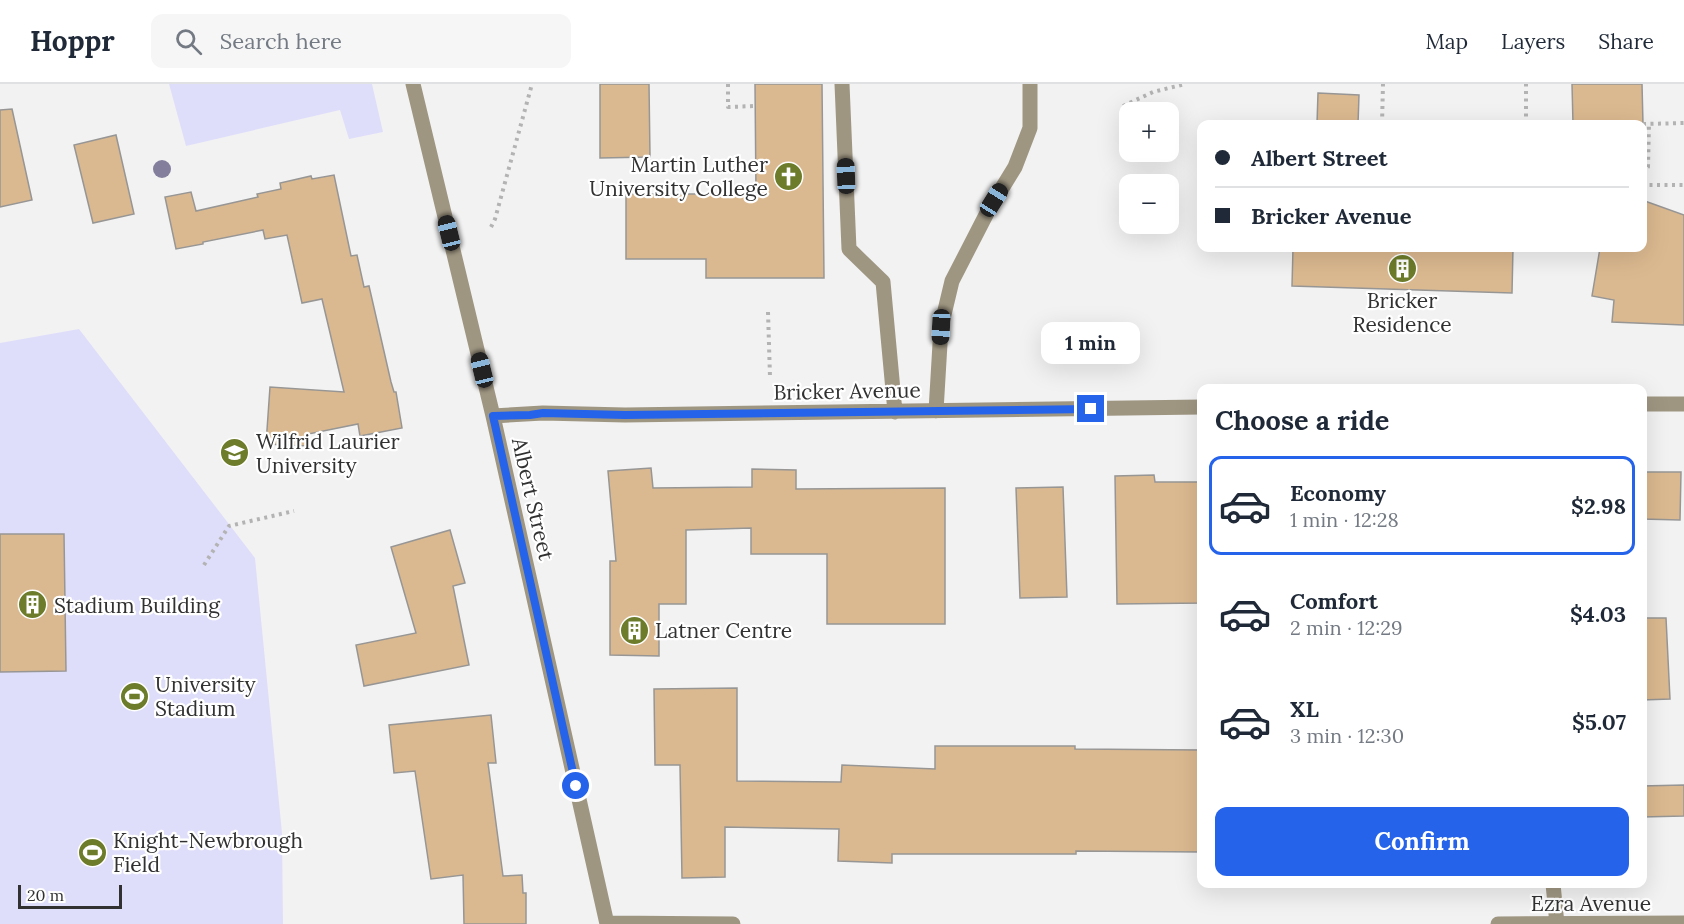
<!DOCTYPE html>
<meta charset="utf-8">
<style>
body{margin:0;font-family:Lora,serif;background:#f6f6f7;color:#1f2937;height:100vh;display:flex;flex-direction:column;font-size:22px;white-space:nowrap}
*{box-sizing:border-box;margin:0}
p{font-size:20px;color:#747a83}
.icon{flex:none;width:33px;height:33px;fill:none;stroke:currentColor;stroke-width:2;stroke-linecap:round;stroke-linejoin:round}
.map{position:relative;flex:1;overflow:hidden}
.details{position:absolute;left:1197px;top:300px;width:450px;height:504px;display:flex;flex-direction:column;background:#fff;border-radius:12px;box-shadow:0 6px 24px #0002}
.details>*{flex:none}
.top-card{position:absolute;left:1197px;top:36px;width:450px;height:132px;border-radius:12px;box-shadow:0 6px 24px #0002;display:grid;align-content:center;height:132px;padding:0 18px;background:#fff}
.tools{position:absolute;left:1119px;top:18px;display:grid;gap:12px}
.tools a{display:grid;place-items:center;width:60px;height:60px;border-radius:12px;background:#fff;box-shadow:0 6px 24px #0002;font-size:30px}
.scale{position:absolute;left:18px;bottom:15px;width:104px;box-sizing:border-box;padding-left:6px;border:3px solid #313131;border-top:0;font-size:16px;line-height:21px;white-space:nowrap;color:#313131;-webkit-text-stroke:4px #fff;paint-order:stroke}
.end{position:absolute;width:27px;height:27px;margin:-14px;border:8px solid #2563eb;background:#fff;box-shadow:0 0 0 3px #fff}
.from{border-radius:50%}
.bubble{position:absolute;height:42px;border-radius:12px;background:#fff;box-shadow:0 6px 24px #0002;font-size:20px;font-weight:700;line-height:42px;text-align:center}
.car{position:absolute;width:18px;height:36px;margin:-18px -9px;border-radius:8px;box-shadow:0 0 4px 2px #0007;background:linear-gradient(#222 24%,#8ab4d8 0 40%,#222 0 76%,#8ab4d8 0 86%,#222 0)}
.top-card b{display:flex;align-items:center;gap:21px;height:57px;font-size:22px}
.top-card b+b{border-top:2px solid #e0e1e3}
.top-card i{width:15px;height:15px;background:#1f2937}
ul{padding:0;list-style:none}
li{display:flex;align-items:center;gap:18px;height:99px;margin:0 12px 9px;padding:0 6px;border:3px solid transparent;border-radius:12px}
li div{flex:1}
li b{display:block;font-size:22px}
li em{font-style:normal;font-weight:700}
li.selected{border-color:#2563eb}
li>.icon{width:54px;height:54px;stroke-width:1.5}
h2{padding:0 18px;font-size:27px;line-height:72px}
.cta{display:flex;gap:12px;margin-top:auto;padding:12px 18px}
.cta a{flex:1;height:69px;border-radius:12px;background:#2563eb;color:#fff;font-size:24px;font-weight:700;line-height:69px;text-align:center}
header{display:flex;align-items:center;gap:36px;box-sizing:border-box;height:84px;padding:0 30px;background:#fff;border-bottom:2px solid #e0e1e3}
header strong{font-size:28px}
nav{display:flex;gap:33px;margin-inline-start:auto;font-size:21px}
.search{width:420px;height:54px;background:#f6f6f7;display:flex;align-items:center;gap:15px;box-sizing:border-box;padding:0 21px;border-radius:12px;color:#747a83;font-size:22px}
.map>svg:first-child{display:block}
.green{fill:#dfdefa}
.building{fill:#dbb990;stroke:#979695;stroke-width:1.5}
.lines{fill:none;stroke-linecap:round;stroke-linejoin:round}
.path{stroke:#b3b3b3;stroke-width:4;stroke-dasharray:3 4.5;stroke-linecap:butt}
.minor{stroke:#9f9682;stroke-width:15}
.tree{fill:#847e9d}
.route{stroke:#2563eb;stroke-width:8}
.labels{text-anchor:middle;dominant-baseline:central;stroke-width:4.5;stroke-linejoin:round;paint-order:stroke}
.poi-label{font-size:21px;fill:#313131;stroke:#fff;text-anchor:start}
.street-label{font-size:21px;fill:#313131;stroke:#fff}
</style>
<header>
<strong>Hoppr</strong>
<div class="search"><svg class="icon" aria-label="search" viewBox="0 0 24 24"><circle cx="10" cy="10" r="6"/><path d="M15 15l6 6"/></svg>Search here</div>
<nav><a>Map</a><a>Layers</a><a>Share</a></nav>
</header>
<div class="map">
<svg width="1684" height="840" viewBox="0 0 1684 840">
<rect width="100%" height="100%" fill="#f2f2f3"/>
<!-- green -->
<path class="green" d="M 169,0 L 372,0 L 383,48 L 349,55 L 340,26 L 186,62 Z
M 79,245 L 255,474 L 282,749 L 283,840 L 0,840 L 0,259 Z"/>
<!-- building -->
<path class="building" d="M 600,0 L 649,0 L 650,73 L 600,74 Z
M 755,0 L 822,0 L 824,194 L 706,194 L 706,175 L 626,175 L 626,110 L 756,110 Z
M 1572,0 L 1642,0 L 1643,40 L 1573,40 Z
M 1318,9 L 1359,11 L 1358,40 L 1317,40 Z
M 12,25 L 32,116 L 0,123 L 0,26 Z
M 116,51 L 134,130 L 93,139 L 74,61 Z
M 334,91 L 351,172 L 357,171 L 364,203 L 369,202 L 391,298 L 394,308 L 396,308 L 402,344 L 360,352 L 358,340 L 308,350 L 307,362 L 266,360 L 270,303 L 344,308 L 322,215 L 302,219 L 287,151 L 265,155 L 263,146 L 203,158 L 203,160 L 176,165 L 165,113 L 191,108 L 196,127 L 258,113 L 257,110 L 281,105 L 280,99 L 311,92 L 312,95 Z
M 1642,116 L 1684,131 L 1684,241 L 1612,238 L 1614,216 L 1592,212 L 1600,164 L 1642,164 Z
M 1293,164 L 1513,164 L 1512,209 L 1292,202 Z
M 651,384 L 653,404 L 752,403 L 752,385 L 796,386 L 796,405 L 945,404 L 945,540 L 827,540 L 827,470 L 751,470 L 751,444 L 686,446 L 686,520 L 659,520 L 659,572 L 610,571 L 610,477 L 616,477 L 608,387 Z
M 1642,388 L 1681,388 L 1680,436 L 1642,435 Z
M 1154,391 L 1155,398 L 1202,398 L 1202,519 L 1117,520 L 1115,392 Z
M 1063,403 L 1067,513 L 1020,514 L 1016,404 Z
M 450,446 L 465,499 L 453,502 L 469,581 L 364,602 L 356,561 L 416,549 L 391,463 Z
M 0,450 L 64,450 L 66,587 L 0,588 Z
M 1642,534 L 1666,534 L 1670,615 L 1642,616 Z
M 737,604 L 737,697 L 841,698 L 842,681 L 935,685 L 935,662 L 1075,662 L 1075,665 L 1202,666 L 1202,768 L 1076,767 L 1076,770 L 892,770 L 892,779 L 838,777 L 839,745 L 725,743 L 725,793 L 682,794 L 680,681 L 655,681 L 654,605 Z
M 491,631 L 496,679 L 488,679 L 503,792 L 522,791 L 523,809 L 526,809 L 526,840 L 464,840 L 463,791 L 431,795 L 415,687 L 394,689 L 389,641 Z
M 1684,701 L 1684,732 L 1642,733 L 1642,702 Z"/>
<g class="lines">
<!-- path -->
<path class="path" d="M 728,0 L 728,23 L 755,22
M 1123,22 L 1153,8 L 1185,0
M 1382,40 L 1383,0
M 1526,40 L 1526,0
M 1643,40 L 1684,39
M 1642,88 L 1648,83 L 1649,40
M 1642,101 L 1684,101
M 491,143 L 495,135 L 532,0
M 768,228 L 770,293
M 204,481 L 229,442 L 294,427"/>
<!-- minor -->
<path class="minor" d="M 413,0 L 493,332 L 607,840
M 842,0 L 849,165 L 883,198 L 895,328
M 1642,320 L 1684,320
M 936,327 L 941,243 L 952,197 L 988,127 L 1015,83 L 1030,44 L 1030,0
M 493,332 L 543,329 L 625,331 L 1202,323
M 1553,800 L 1557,840
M 607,839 L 733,840
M 1498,840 L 1684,839"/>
</g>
<!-- trees -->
<circle class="tree" cx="162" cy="85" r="9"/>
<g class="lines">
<!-- route -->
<path class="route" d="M 576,702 L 493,332 L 530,331 L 543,329 L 625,331 L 1091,325"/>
</g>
<!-- icons -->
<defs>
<symbol id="church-disc" viewBox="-11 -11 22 22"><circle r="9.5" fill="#6d7c2a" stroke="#fff"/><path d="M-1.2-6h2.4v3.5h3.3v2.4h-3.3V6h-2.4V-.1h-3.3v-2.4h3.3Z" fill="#fff"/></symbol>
<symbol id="building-disc" viewBox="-11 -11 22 22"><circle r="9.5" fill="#6d7c2a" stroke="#fff"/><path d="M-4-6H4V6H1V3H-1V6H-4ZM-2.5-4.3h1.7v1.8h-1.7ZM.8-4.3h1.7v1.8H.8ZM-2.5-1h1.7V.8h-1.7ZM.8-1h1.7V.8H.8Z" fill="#fff"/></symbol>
<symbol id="university-disc" viewBox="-11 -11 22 22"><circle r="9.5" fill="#6d7c2a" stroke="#fff"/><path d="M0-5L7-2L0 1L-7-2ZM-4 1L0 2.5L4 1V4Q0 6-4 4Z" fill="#fff"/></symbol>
<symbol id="stadium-disc" viewBox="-11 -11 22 22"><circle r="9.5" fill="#6d7c2a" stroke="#fff"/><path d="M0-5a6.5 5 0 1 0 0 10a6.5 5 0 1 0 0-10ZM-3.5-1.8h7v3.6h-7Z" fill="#fff"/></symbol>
</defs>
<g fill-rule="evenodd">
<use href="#church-disc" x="772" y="76" width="33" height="33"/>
<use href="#building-disc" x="1386" y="168" width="33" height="33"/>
<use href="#university-disc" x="218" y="352" width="33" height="33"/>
<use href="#building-disc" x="16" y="504" width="33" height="33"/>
<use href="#building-disc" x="618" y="530" width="33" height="33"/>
<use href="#stadium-disc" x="118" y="596" width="33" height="33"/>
<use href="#stadium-disc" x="76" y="752" width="33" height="33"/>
</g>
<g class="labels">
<!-- poi labels -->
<g class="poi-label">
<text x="768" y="80" text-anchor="end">Martin Luther<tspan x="768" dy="24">University College</tspan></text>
<text x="1402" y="216" text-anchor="middle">Bricker<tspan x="1402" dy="24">Residence</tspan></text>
<text x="256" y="357">Wilfrid Laurier<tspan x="256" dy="24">University</tspan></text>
<text x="54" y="521">Stadium Building</text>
<text x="655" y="546">Latner Centre</text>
<text x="155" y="600">University<tspan x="155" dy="24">Stadium</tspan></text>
<text x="113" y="756">Knight-Newbrough<tspan x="113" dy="24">Field</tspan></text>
</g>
<!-- street labels -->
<g class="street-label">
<text transform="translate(847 307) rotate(-1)">Bricker Avenue</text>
<text transform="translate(533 415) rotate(77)">Albert Street</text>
<text x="1591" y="819">Ezra Avenue</text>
</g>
</g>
</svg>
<div class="tools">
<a>+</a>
<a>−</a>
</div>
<div class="scale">20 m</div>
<i class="end from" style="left:576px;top:702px"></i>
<i class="end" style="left:1091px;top:325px"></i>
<div class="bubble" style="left:1041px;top:238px;width:99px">1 min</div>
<i class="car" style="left:846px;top:92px;rotate:358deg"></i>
<i class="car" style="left:994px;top:116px;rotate:32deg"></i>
<i class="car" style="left:449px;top:149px;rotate:346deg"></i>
<i class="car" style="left:941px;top:243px;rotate:183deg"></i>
<i class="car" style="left:482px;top:286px;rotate:346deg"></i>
<div class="top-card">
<b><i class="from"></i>Albert Street</b>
<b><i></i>Bricker Avenue</b>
</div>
<section class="details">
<h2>Choose a ride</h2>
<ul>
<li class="selected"><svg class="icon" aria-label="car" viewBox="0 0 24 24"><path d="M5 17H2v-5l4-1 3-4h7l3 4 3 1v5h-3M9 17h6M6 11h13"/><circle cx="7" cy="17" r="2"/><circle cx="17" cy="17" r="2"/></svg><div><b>Economy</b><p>1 min · 12:28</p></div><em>$2.98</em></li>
<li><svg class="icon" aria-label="car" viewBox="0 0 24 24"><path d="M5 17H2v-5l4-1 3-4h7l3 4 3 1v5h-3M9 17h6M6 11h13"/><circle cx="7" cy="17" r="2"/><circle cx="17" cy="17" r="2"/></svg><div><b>Comfort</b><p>2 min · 12:29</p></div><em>$4.03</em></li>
<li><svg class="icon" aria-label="car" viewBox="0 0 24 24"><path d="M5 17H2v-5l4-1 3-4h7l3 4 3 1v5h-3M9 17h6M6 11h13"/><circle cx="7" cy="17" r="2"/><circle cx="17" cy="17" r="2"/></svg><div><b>XL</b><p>3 min · 12:30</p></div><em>$5.07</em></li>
</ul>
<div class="cta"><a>Confirm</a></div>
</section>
</div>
